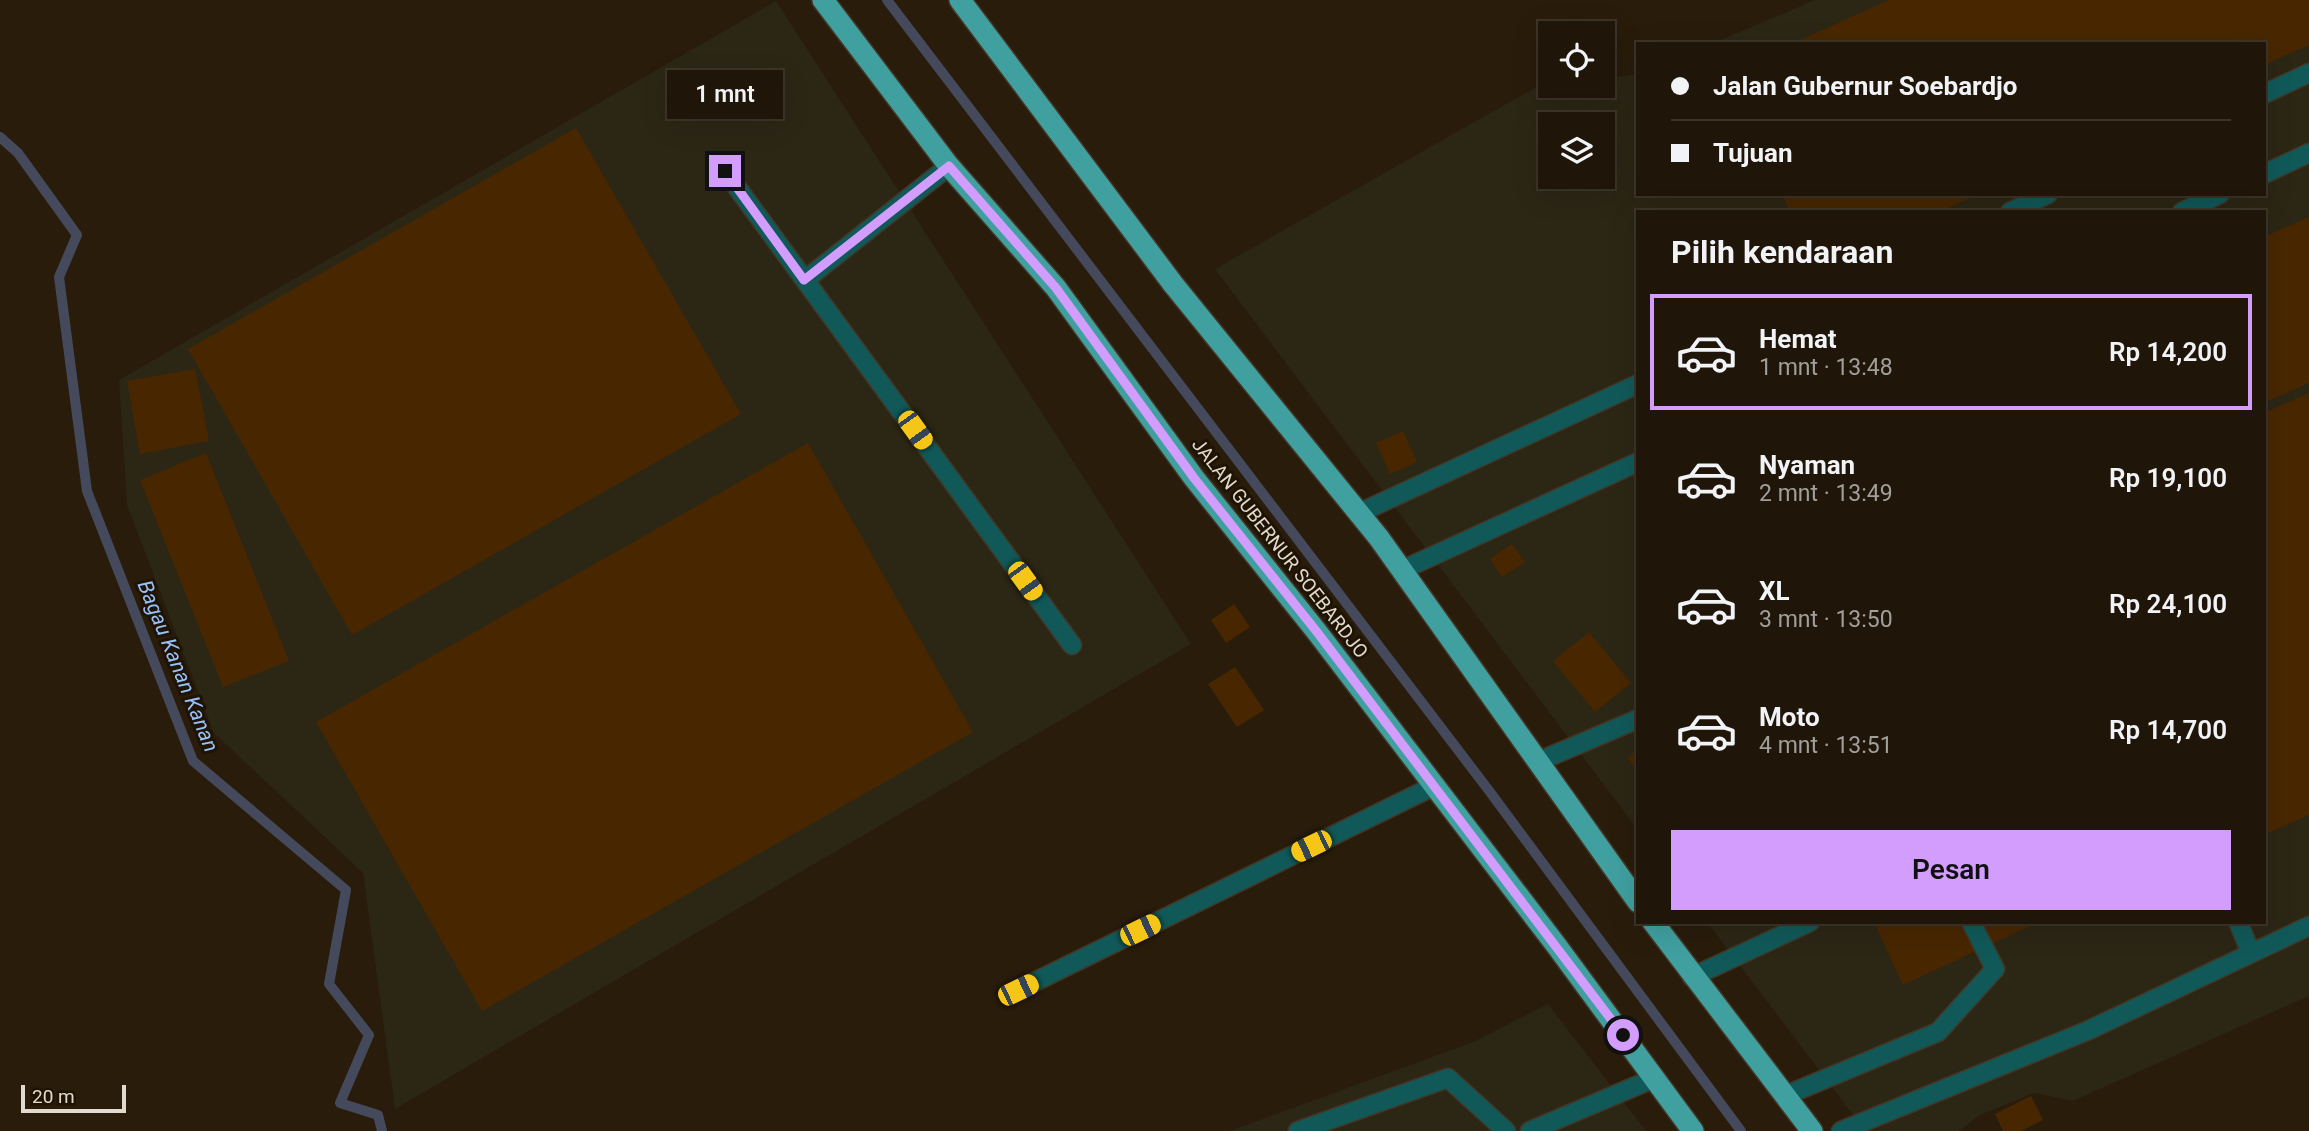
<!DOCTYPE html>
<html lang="id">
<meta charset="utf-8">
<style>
body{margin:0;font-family:Roboto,sans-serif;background:#2c2216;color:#f1f3f6;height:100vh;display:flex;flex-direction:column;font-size:26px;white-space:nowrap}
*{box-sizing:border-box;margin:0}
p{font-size:23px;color:#a19f9c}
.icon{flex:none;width:38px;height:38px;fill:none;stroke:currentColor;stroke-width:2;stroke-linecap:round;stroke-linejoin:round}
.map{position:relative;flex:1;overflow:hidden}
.panel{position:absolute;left:1636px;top:210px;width:630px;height:714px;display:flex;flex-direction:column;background:#1f1508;border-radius:0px;box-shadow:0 7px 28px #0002,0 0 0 2px #3c3429}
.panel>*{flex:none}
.top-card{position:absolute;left:1636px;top:42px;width:630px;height:154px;border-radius:0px;box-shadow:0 7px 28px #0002,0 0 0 2px #3c3429;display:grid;align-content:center;height:154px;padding:0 35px;background:#1f1508}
.fabs{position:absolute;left:1538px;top:21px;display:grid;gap:14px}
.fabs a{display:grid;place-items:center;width:77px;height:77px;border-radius:0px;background:#1f1508;box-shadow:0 7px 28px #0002,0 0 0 2px #3c3429;font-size:35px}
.scale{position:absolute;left:21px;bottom:18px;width:105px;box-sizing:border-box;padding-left:7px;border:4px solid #e2d9cf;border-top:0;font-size:19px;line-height:24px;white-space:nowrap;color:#e2d9cf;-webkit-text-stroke:5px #1f1303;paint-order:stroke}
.end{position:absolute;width:32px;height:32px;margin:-16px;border:9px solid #d29dfd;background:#111;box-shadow:0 0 0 4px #111}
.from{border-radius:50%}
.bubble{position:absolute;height:49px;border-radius:0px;background:#1f1508;box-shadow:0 7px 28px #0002,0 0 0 2px #3c3429;font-size:23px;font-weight:600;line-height:49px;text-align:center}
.car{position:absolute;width:21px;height:42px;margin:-21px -10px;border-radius:9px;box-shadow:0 0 5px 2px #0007;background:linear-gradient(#f5c518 24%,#345 0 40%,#f5c518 0 76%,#345 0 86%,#f5c518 0)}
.top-card b{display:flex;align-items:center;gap:24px;height:66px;font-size:26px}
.top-card b+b{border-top:2px solid #3c3429}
.top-card i{width:18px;height:18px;background:#f1f3f6}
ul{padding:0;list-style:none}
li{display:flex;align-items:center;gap:21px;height:116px;margin:0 14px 10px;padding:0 21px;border:4px solid transparent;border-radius:0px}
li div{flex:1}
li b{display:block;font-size:26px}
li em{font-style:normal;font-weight:600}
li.current{border-color:#d29dfd}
li>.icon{width:63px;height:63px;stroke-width:1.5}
h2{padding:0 35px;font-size:32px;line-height:84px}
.primary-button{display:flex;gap:14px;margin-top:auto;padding:14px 35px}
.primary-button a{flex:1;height:80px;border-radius:0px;background:#d29dfd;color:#111;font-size:28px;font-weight:600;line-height:80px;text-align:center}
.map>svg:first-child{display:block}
.industrial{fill:#2c2615;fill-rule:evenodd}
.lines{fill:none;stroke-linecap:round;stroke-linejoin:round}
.stream{stroke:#44495c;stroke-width:10}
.building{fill:#482700}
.lane-casing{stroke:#433626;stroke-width:21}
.highway-casing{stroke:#433626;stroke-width:24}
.lane{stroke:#115959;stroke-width:18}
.highway{stroke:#40a0a0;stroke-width:21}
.route{stroke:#d29dfd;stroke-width:9}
.labels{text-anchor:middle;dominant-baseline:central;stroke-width:6;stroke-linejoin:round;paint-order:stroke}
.street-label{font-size:19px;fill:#e2d9cf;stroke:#1f1303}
.water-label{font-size:21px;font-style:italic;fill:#97c1fb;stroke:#1f1303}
</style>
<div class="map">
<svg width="2309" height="1131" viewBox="0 0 2309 1131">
<rect width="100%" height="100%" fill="#291c0b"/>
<!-- industrial -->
<path class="industrial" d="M 1815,0 L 2309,0 L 2309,996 L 2073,1101 L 2034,1093 L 1980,1115 L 1959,1131 L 1865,1131 L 1707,922 L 2264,922 L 2264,212 L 1638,212 L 1638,830 L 1215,269 L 1545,82 L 1550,82 L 1550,86 L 1603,86 L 1603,79 L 1638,74 L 1638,194 L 2264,194 L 2264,44 L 1711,44 ZM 1550,124 L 1603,124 L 1603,177 L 1550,177 Z
M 776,1 L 1191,644 L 395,1109 L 363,873 L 214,733 L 127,505 L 119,380 Z
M 1548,1004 L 1646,1131 L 1230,1131 L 1473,1042 Z"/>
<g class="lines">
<!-- stream -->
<path class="stream" d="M 887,0 L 1490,792 L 1741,1131
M 0,137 L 18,153 L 77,235 L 59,277 L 87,491 L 193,761 L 346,890 L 329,984 L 369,1035 L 340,1103 L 378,1115 L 382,1131"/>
</g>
<!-- building -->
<path class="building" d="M 1889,0 L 2309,0 L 2309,45 L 2264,65 L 2264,44 L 1791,44 Z
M 576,128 L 741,414 L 352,635 L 188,349 Z
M 1782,194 L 1979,194 L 1940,212 L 1790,212 Z
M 2309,217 L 2309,383 L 2264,403 L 2264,237 Z
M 195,369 L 209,441 L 140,454 L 127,381 Z
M 2309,393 L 2309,815 L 2268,833 L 2264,825 L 2264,413 Z
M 1403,431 L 1417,462 L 1390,474 L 1376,443 Z
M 808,443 L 973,732 L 482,1011 L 316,722 Z
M 206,453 L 289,661 L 223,687 L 140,480 Z
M 1512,544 L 1525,562 L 1502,577 L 1490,559 Z
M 1234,604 L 1250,627 L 1226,643 L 1211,620 Z
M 1589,632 L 1631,683 L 1595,712 L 1553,661 Z
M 1235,667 L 1264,710 L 1237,727 L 1208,684 Z
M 1638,749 L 1638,772 L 1627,758 Z
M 1874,922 L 2039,922 L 1903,985 Z
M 2031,1096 L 2043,1120 L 2021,1131 L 2003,1131 L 1995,1114 Z"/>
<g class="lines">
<defs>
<path id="lane" d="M 2264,94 L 2309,73
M 725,171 L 1072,645
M 2264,174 L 2309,153
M 2010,212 L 2048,194
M 2182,212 L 2220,194
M 805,280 L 949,166
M 1359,513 L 1638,384
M 1402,570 L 1638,462
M 1537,762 L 1638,719
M 2238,922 L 2251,953
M 1692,977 L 1810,922
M 1018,990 L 1434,786
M 1784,1096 L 1938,1032 L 1995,969 L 1971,922
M 1298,1131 L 1448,1078 L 1506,1131
M 1530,1131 L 1655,1078
M 1841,1131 L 2089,1030 L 2309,926"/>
<path id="highway" d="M 823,0 L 949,166 L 1056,288 L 1194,478 L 1317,632 L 1556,945 L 1693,1131
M 960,0 L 1173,284 L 1379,538 L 1638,902
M 1653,922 L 1812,1131"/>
</defs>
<!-- lane casing -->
<use href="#lane" class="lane-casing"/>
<!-- highway casing -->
<use href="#highway" class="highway-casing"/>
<!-- lane -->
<use href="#lane" class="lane"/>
<!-- highway -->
<use href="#highway" class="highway"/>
</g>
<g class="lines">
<!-- route -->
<path class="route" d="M 725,171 L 804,280 L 949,166 L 1056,288 L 1194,478 L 1317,632 L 1623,1035"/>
</g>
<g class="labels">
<!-- street labels -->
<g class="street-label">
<text transform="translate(1280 548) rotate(52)">JALAN GUBERNUR SOEBARDJO</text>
</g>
<!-- water labels -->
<g class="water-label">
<text transform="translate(178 666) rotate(68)">Bagau Kanan Kanan</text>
</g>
</g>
</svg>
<div class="fabs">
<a><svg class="icon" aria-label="locate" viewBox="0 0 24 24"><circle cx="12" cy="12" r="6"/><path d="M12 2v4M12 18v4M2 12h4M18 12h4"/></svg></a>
<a><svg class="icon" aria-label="layers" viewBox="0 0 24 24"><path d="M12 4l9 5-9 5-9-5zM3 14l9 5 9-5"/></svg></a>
</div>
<div class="scale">20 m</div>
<i class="end from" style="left:1623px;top:1035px"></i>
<i class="end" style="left:725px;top:171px"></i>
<div class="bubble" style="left:667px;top:70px;width:116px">1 mnt</div>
<i class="car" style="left:915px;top:430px;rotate:144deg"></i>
<i class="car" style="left:1025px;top:581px;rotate:144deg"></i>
<i class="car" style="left:1311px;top:846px;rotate:244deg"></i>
<i class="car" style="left:1140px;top:930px;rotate:64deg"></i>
<i class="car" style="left:1018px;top:990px;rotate:64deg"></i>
<div class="top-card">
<b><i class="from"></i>Jalan Gubernur Soebardjo</b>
<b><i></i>Tujuan</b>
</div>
<section class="panel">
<h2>Pilih kendaraan</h2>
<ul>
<li class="current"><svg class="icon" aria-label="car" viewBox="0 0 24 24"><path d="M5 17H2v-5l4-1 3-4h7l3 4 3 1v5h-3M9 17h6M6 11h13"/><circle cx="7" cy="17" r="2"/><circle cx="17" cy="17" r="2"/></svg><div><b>Hemat</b><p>1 mnt · 13:48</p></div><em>Rp 14,200</em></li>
<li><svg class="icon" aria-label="car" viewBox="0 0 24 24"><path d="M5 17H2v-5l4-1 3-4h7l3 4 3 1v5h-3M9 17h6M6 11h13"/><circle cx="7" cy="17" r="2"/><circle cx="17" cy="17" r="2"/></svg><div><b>Nyaman</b><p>2 mnt · 13:49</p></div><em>Rp 19,100</em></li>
<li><svg class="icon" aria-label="car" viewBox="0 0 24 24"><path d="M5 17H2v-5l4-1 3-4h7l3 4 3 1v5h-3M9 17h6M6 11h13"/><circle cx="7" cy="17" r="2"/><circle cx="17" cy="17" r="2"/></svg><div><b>XL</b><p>3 mnt · 13:50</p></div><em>Rp 24,100</em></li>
<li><svg class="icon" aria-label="car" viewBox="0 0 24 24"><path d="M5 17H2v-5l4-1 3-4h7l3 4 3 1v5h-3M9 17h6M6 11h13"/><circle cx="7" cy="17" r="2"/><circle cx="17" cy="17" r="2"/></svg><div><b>Moto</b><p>4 mnt · 13:51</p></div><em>Rp 14,700</em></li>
</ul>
<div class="primary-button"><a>Pesan</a></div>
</section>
</div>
